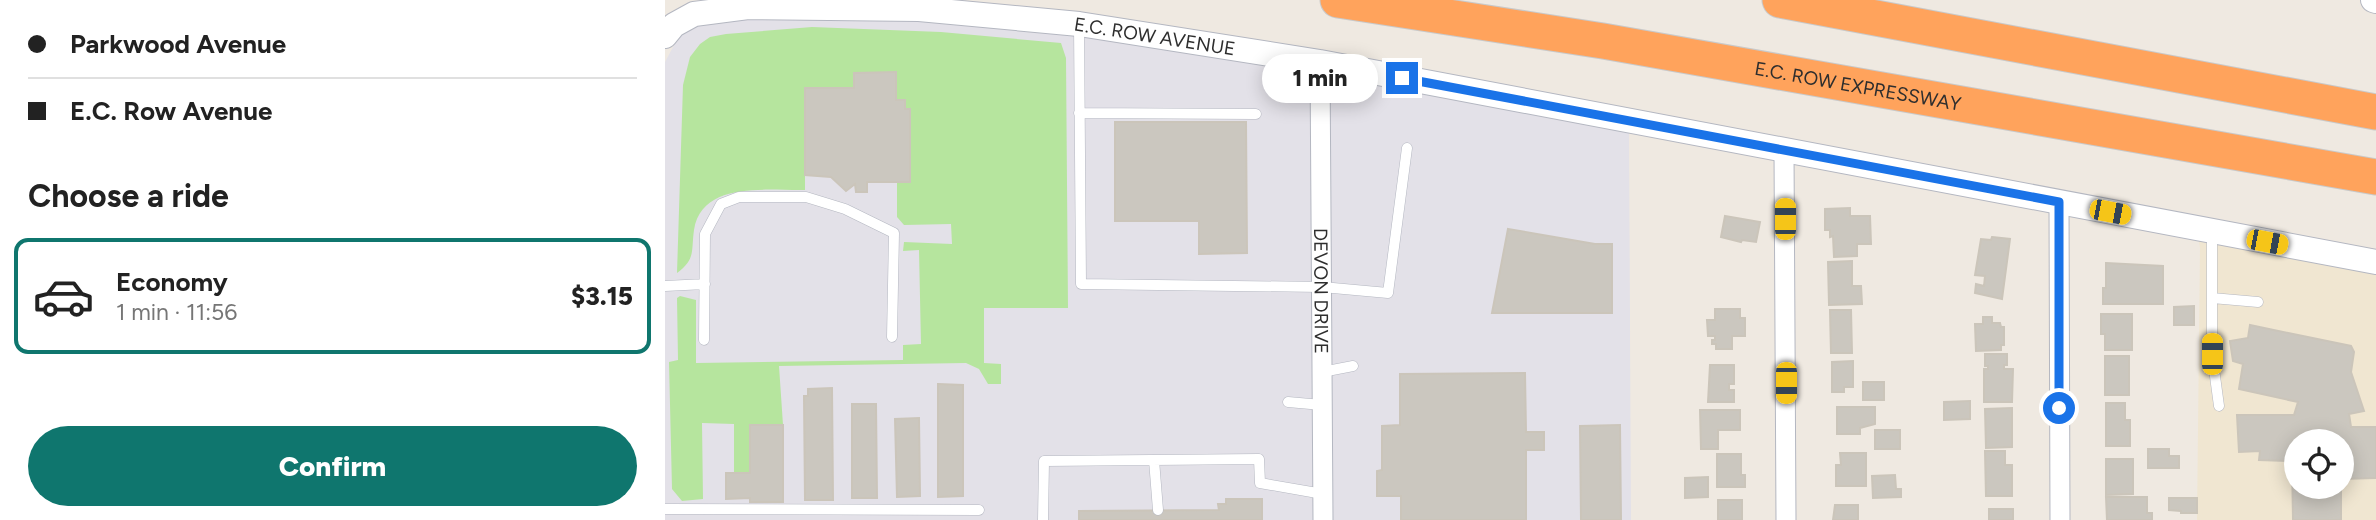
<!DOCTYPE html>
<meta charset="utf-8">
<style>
body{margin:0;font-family:Figtree,sans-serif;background:#f2f2f2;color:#222;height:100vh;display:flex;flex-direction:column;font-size:26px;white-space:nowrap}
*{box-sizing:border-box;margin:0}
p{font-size:23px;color:#767676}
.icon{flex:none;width:38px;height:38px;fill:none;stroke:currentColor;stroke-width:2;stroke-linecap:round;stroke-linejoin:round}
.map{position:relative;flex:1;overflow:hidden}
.side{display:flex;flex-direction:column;background:#fff;width:665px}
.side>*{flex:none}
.guide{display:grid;align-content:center;height:154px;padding:0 28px;background:#fff}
.tools{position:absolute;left:1619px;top:429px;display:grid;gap:14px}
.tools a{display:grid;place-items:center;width:70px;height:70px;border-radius:50%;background:#fff;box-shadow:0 4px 18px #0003;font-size:35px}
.end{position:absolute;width:32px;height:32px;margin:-16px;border:9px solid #1a73e8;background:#fff;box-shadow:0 0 0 4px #fff}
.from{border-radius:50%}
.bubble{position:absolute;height:49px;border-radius:24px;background:#fff;box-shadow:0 4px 18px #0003;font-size:23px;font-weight:800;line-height:49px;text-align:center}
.car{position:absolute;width:21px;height:42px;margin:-21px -10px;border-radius:9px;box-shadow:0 0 5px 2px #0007;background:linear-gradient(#f5c518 24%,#345 0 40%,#f5c518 0 76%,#345 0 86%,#f5c518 0)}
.guide b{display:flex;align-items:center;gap:24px;height:66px;font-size:26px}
.guide b+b{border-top:2px solid #e0e0e0}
.guide i{width:18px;height:18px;background:#222}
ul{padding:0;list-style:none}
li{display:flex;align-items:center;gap:21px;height:116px;margin:0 14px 10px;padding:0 14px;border:4px solid #e0e0e0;border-radius:14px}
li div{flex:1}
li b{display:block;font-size:26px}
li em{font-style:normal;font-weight:800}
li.active{border-color:#0f766e}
li>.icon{width:63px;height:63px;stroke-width:1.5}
h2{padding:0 28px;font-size:32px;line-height:84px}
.button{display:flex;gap:14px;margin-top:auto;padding:14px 28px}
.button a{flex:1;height:80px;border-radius:42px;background:#0f766e;color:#fff;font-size:28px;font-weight:800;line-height:80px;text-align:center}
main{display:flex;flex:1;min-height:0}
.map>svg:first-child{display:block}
.industrial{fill:#e3e1e8}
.education{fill:#f0e6d1;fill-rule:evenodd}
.green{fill:#b6e59e}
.building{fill:#cbc7bf;stroke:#cbc5ba;stroke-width:2}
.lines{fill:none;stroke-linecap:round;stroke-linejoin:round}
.service-casing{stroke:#b4b7c1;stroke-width:11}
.minor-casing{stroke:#b4b7c1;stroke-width:21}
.tertiary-casing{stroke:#b4b7c1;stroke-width:26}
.motorway-casing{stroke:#c9c9c9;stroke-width:37}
.service{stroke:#fff;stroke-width:10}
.minor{stroke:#fff;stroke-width:19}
.tertiary{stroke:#fff;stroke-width:24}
.motorway{stroke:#ffa35c;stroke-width:35}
.route{stroke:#1a73e8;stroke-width:9}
.labels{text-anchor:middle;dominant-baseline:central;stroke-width:6;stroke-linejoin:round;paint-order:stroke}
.street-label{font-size:19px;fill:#2e2e2e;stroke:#fff}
</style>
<main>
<section class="side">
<div class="guide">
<b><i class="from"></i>Parkwood Avenue</b>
<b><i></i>E.C. Row Avenue</b>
</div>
<h2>Choose a ride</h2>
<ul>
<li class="active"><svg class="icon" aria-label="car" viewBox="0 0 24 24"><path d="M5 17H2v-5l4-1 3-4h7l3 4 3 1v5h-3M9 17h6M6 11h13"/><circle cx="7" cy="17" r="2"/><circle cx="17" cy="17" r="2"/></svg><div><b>Economy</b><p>1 min · 11:56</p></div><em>$3.15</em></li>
</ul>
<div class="button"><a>Confirm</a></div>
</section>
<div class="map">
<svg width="1711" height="520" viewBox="0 0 1711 520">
<rect width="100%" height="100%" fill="#efe9e1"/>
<!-- industrial -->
<path class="industrial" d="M 91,14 L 361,24 L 617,63 L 964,129 L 966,520 L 0,520 L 0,62 L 14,36 L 44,18 Z"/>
<!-- education -->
<path class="education" d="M 1526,235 L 1711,271 L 1711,520 L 1532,520 L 1535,248 L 1534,241 ZM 1631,441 L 1676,441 L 1676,486 L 1631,486 Z"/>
<!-- green -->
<path class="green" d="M 147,27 L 276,32 L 396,43 L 401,58 L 403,308 L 319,308 L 319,363 L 336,364 L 336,384 L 323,384 L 314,369 L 301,363 L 114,366 L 118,425 L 85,473 L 69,473 L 69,424 L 37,423 L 38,499 L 17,501 L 7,489 L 4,362 L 13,360 L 12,298 L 15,296 L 31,300 L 31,363 L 238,360 L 238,345 L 256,344 L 254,250 L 238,251 L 239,242 L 287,244 L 286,224 L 239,225 L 232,217 L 232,182 L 245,182 L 245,109 L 240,109 L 239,100 L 231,100 L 231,73 L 190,73 L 189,88 L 140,88 L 140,190 C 103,191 37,180 29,230 C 26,251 31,259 12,273 L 18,85 L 25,57 L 35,44 L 45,37 L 61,34 Z"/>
<!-- building -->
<path class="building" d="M 231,72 L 231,100 L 240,100 L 240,109 L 245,109 L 245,182 L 202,182 L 202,192 L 191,192 L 190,184 L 181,191 L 166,177 L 140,175 L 140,88 L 189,88 L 189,73 Z
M 450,122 L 581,122 L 582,253 L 534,254 L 534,221 L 450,221 Z
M 1185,208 L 1185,216 L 1205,216 L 1206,244 L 1192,244 L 1192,256 L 1169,257 L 1168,236 L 1165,237 L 1165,230 L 1160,230 L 1160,209 Z
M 1060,216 L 1095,222 L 1091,242 L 1077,240 L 1076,242 L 1056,237 Z
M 843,229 L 930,244 L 947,244 L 947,313 L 827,313 Z
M 1327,237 L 1345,239 L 1337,299 L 1310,293 L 1311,284 L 1319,286 L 1320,276 L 1310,275 L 1316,239 L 1326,240 Z
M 1187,261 L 1187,286 L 1196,286 L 1197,304 L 1164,305 L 1163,262 Z
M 1441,263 L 1498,266 L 1498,304 L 1438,304 L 1438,288 L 1441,288 Z
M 1529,306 L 1529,325 L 1509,325 L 1509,307 Z
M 1050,309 L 1075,309 L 1075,318 L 1080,318 L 1080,336 L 1067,336 L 1067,349 L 1051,349 L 1051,344 L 1047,344 L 1047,340 L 1050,340 L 1050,336 L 1043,336 L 1042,320 L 1050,320 Z
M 1165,310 L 1186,310 L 1187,353 L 1166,353 Z
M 1436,314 L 1467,314 L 1467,350 L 1440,350 L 1440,334 L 1436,334 Z
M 1318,317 L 1327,317 L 1327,323 L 1335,323 L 1336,327 L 1339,327 L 1339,345 L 1336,345 L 1336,350 L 1311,351 L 1310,324 L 1318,324 Z
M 1585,325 L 1686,346 L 1689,352 L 1686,372 L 1699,411 L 1684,414 L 1686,427 L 1711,427 L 1711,478 L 1676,479 L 1676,441 L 1631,441 L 1631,486 L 1676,486 L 1676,520 L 1628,520 L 1627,461 L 1594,460 L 1595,451 L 1574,452 L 1572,415 L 1629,415 L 1633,402 L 1574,389 L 1578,364 L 1568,361 L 1565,341 L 1583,338 Z
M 1320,354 L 1342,354 L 1342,365 L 1339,365 L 1339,369 L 1348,369 L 1347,402 L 1319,402 L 1319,369 L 1323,369 L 1323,366 L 1320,366 Z
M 1440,356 L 1464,356 L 1464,395 L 1440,395 Z
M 1188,361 L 1188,387 L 1179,387 L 1179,392 L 1167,392 L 1167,362 Z
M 1045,365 L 1069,365 L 1069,384 L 1064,384 L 1064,390 L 1069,390 L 1069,402 L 1043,402 Z
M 860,373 L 861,432 L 879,432 L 879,450 L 861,450 L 861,520 L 736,520 L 736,496 L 712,496 L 712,471 L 717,470 L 717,426 L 735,425 L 735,374 Z
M 1198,382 L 1219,382 L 1219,400 L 1198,400 Z
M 273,384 L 298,385 L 298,496 L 273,497 Z
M 167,388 L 168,500 L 140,500 L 139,396 L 143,396 L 143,389 Z
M 1305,401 L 1305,419 L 1279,420 L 1279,402 Z
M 1441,403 L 1460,403 L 1460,420 L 1465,420 L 1465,446 L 1441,446 Z
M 187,404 L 211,404 L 212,498 L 187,498 Z
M 1172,407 L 1210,407 L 1210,424 L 1195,428 L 1195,434 L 1172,434 Z
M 1347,408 L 1347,447 L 1321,448 L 1320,409 Z
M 1035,410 L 1075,410 L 1075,430 L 1053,430 L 1053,449 L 1036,449 Z
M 254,418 L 255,496 L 232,497 L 230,419 Z
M 85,425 L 118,425 L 118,502 L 85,502 L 85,498 L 61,499 L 61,473 L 85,473 Z
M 955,425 L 956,520 L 916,520 L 915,426 Z
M 1210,430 L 1235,430 L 1235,449 L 1210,449 Z
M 1483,449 L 1504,449 L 1504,456 L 1514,456 L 1514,468 L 1483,468 Z
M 1320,451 L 1340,451 L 1340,465 L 1347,465 L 1347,496 L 1321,496 Z
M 1175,453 L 1201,453 L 1201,486 L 1171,486 L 1171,465 L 1176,465 Z
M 1052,454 L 1076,454 L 1076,475 L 1080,475 L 1080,487 L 1052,487 Z
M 1441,459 L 1468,459 L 1468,494 L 1441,495 Z
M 1230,475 L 1231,489 L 1236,489 L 1236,497 L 1208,498 L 1207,476 Z
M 1043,477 L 1043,497 L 1020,498 L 1020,478 Z
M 1441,497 L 1482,497 L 1482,513 L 1487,513 L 1487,520 L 1442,520 Z
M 1504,498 L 1532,498 L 1532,513 L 1516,513 L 1516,511 L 1504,510 Z
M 561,499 L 597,499 L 597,520 L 414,520 L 414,511 L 554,510 L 553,504 L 561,504 Z
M 1053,500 L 1077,500 L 1077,520 L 1053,520 Z
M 1170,505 L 1193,505 L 1193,520 L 1168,520 Z
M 1324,509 L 1348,509 L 1348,520 L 1324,520 Z"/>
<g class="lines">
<defs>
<path id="service" d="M 414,24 L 416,284 L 657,287 L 723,293 L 742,148
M 414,113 L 591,114
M 1547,232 L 1547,354 L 1554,406
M 0,286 L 40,284
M 1547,298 L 1593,302
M 39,340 L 40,234 L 56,204 L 74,197 L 141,197 L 180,209 L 229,233 L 227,337
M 657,372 L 688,366
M 623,402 L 657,405
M 489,460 L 493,510
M 0,509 L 314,510
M 378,520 L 379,461 L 594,459 L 595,483 L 658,494"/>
<g id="minor">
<path id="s1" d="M 655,62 L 658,520"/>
<path d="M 1119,150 L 1121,520"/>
<path d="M 1394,203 L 1395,520"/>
</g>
<g id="tertiary">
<path d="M 1708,0 L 1711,1"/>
<path id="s2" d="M 0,36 L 9,25 L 29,14 L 83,7 L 254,9 L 414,24 L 655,62 L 1711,262"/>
</g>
<g id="motorway">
<path id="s3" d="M 673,0 L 938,41 L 1711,177"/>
<path d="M 1115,0 L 1711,112"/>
</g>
</defs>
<!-- service casing -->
<use href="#service" class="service-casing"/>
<!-- minor casing -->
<use href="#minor" class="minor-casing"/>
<!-- tertiary casing -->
<use href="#tertiary" class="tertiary-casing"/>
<!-- motorway casing -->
<use href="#motorway" class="motorway-casing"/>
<!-- service -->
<use href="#service" class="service"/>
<!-- minor -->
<use href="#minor" class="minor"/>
<!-- tertiary -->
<use href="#tertiary" class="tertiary"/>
<!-- motorway -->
<use href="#motorway" class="motorway"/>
</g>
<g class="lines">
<!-- route -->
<path class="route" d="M 737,78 L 1394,202 L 1394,408"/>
</g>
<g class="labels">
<!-- street labels -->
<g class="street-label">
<text stroke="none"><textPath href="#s2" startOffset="500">E.C. ROW AVENUE</textPath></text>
<text stroke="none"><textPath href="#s3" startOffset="527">E.C. ROW EXPRESSWAY</textPath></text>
<text stroke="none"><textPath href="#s1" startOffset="229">DEVON DRIVE</textPath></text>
</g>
</g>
</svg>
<div class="tools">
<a><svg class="icon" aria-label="locate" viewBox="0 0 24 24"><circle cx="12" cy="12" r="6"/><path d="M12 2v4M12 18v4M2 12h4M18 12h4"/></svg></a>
</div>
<i class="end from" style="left:1394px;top:408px"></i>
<i class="end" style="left:737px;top:78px"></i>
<div class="bubble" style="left:597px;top:54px;width:116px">1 min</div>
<i class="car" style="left:1445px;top:212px;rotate:101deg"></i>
<i class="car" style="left:1120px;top:219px;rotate:0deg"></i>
<i class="car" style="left:1602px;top:242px;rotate:101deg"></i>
<i class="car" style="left:1547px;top:354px;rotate:0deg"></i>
<i class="car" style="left:1121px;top:383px;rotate:180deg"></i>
</div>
</main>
